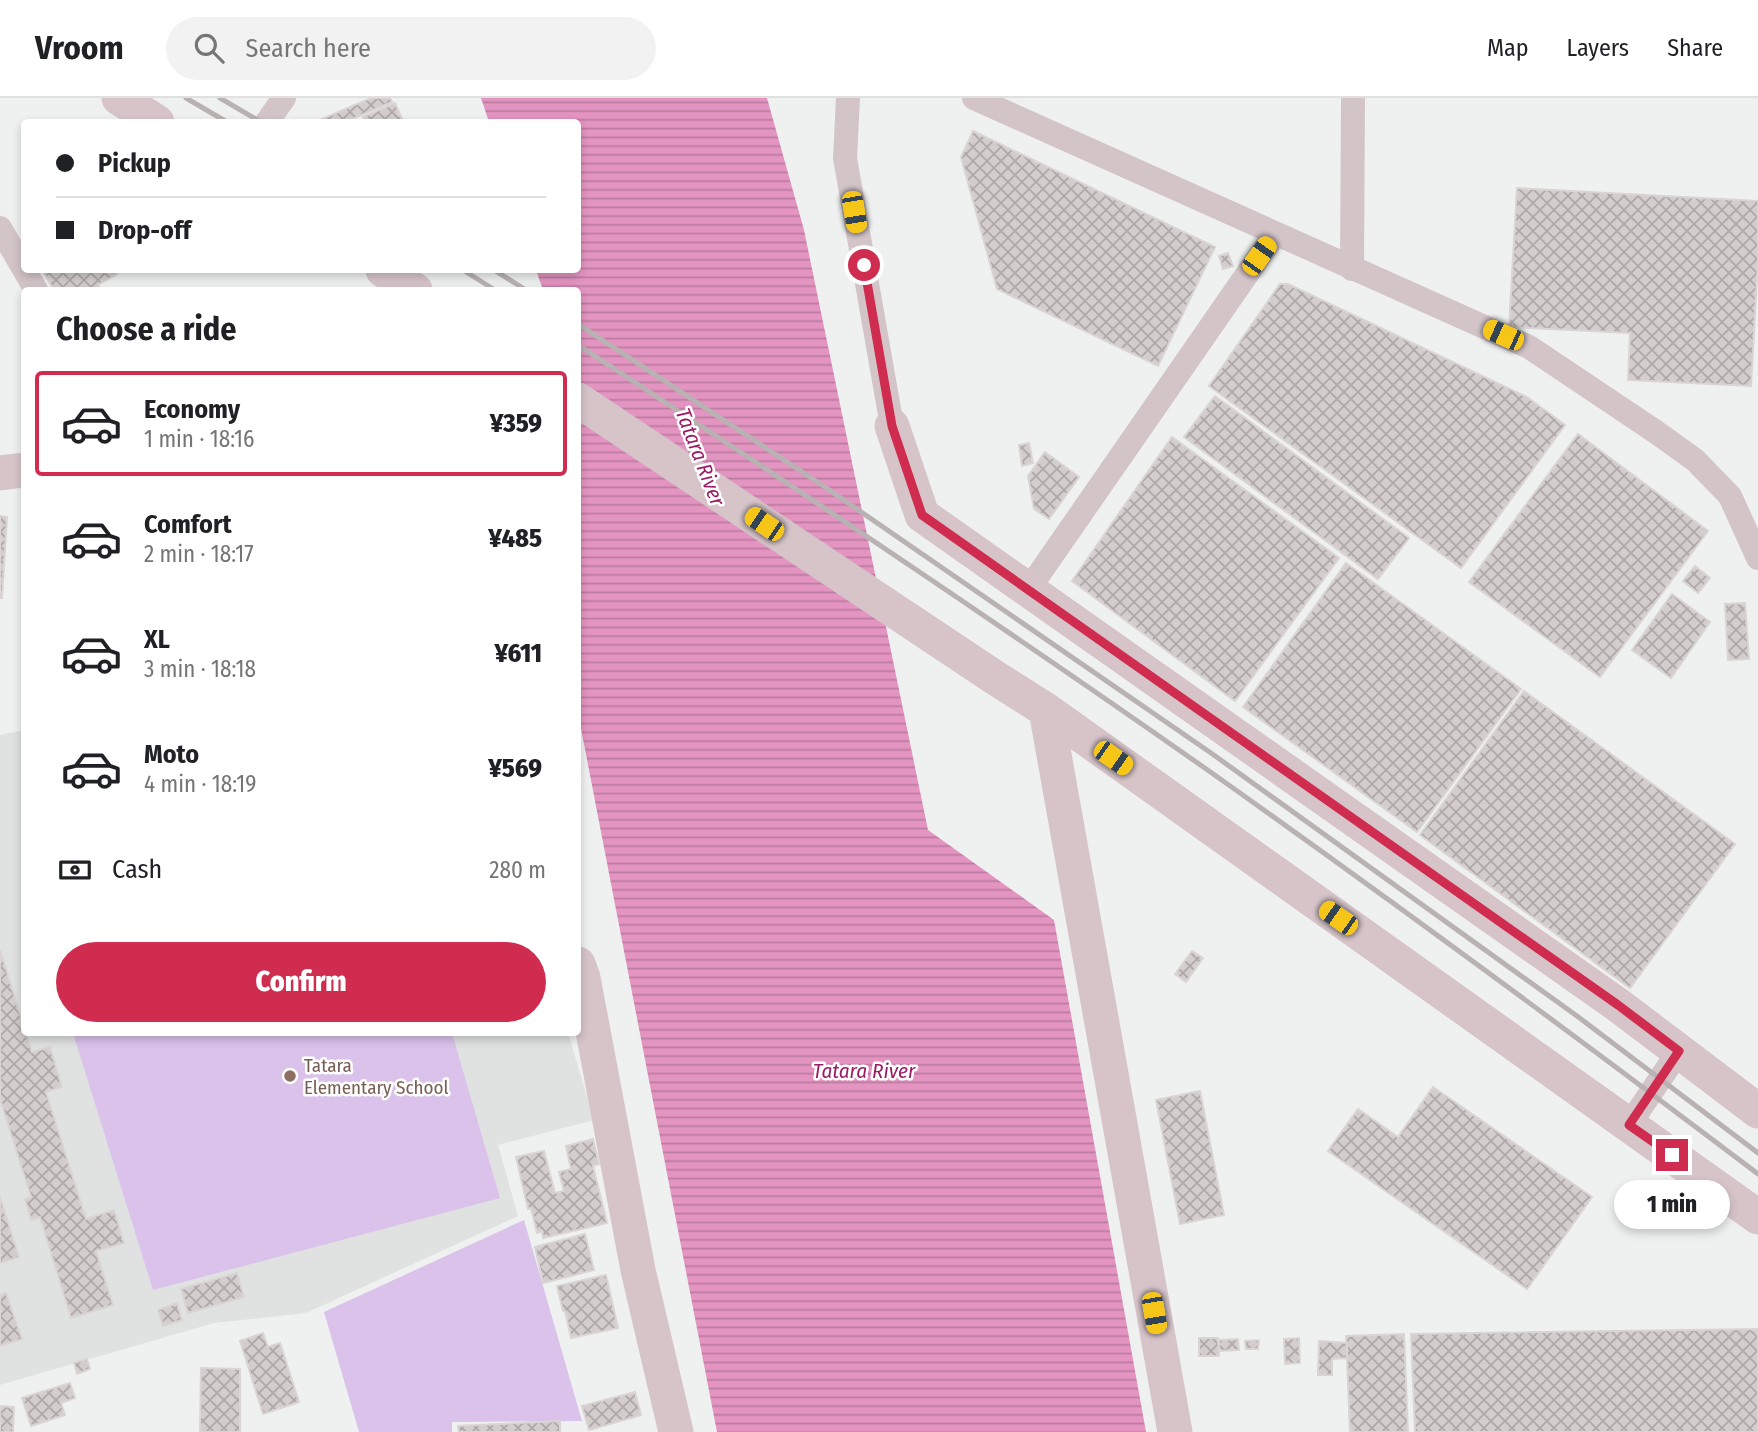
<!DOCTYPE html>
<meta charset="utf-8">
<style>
body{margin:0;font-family:"Fira Sans Condensed",sans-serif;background:#f2f2f2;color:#202124;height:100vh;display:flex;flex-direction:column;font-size:26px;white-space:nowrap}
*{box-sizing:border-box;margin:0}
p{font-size:23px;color:#757577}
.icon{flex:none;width:38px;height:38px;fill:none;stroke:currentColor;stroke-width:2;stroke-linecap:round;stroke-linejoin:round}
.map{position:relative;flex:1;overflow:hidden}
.drawer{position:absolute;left:21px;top:189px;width:560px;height:749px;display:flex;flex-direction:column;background:#fff;border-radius:7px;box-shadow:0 4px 10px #0003}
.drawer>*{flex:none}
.hud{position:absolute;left:21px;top:21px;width:560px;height:154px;border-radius:7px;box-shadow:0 4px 10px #0003;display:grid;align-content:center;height:154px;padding:0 35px;background:#fff}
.end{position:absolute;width:32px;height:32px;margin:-16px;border:9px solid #cf2c50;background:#fff;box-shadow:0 0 0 4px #fff}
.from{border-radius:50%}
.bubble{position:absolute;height:49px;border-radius:24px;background:#fff;box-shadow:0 4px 10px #0003;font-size:23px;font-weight:800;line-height:49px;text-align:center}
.car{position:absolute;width:21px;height:42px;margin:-21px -10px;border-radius:9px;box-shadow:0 0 5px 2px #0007;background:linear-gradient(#f5c518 24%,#345 0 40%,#f5c518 0 76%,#345 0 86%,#f5c518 0)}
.hud b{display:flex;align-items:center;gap:24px;height:66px;font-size:26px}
.hud b+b{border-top:2px solid #e0e0e0}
.hud i{width:18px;height:18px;background:#202124}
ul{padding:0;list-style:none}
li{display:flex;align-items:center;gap:21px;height:105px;margin:0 14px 10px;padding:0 21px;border:4px solid transparent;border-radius:7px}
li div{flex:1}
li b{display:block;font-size:26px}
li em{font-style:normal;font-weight:800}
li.active{border-color:#cf2c50}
li>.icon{width:63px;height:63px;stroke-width:1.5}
h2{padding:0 35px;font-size:32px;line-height:84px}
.pay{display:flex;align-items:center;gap:18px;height:77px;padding:0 35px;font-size:26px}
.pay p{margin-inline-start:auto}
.button{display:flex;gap:14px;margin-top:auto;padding:14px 35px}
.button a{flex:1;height:80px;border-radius:42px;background:#cf2c50;color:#fff;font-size:28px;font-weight:800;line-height:80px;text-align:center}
header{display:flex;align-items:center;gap:42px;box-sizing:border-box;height:98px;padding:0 35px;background:#fff;border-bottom:2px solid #e0e0e0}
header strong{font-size:33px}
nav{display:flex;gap:38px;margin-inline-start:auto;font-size:24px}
.search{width:490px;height:63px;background:#f2f2f2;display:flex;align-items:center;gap:18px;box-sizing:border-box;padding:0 24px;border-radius:38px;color:#757577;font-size:26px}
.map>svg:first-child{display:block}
.education{fill:#e0e2e1}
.green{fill:#dac2eb}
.water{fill:url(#water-rules)}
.building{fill:url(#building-cross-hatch);stroke:#dad4d4;stroke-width:2}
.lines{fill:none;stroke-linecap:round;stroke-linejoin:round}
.street{stroke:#d3c4c8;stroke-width:24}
.secondary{stroke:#d6c4c9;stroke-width:35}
.rail{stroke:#b9b2b3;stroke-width:5}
.route{stroke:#cf2c50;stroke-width:9}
.education-dot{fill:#8d6e63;stroke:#fff;stroke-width:2.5}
.labels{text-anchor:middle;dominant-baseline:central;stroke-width:5;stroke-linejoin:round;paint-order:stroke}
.education-label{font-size:19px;fill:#785e54;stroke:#fff;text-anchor:start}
.water-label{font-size:21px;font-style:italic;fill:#9c1b65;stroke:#fff}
</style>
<header>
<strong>Vroom</strong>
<div class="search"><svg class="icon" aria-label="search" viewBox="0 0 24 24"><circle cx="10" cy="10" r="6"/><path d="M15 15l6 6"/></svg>Search here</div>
<nav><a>Map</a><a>Layers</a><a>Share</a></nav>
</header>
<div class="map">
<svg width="1758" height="1334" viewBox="0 0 1758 1334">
<defs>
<pattern id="water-rules" width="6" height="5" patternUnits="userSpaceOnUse" patternTransform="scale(1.75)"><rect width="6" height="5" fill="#e394c1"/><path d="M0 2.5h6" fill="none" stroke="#bb7b9f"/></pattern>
<pattern id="building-cross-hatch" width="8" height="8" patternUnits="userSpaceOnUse" patternTransform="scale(1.75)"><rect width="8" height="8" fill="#d3cdcd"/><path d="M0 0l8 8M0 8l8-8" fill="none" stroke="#aea8a9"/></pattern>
</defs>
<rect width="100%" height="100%" fill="#eff1f0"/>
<!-- education -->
<path class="education" d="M 24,632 L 24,934 L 568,935 L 594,1022 L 498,1047 L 518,1118 L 306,1215 L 214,1225 L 0,1287 L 0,637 Z"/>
<!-- green -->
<path class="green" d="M 73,935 L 452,935 L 500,1100 L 153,1192 Z
M 524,1122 L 582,1323 L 452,1324 L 452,1334 L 359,1334 L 324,1214 Z"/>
<!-- water -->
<path class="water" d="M 481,0 L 767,0 L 804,132 L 928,732 L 1054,822 L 1146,1334 L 717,1334 L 578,615 L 578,192 L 543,192 L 536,172 L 578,172 L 578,24 L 489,24 Z"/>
<!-- building -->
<path class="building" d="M 371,0 L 390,0 L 392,4 L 345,24 L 315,24 Z
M 395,5 L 402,21 L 394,24 L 366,24 L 363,19 Z
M 973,33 L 1215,149 L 1158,268 L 997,191 L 961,59 Z
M 1517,90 L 1758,103 L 1758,162 L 1751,288 L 1628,282 L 1630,235 L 1509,229 Z
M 1228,155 L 1233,168 L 1223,171 L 1219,158 Z
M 42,172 L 115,172 L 117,176 L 98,187 L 101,192 L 54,192 Z
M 1280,186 L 1288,186 L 1527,299 L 1565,327 L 1461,470 L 1209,288 Z
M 1215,298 L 1409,440 L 1378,481 L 1184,339 Z
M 1578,336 L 1708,433 L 1600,579 L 1469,484 Z
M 1172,339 L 1339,460 L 1235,603 L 1072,483 Z
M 1029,345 L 1033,365 L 1022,368 L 1019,347 Z
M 1045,354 L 1079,379 L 1049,421 L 1034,411 L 1028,378 Z
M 0,418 L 7,419 L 2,500 L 0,500 Z
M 1346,465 L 1521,591 L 1417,734 L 1243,609 Z
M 1695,468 L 1710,480 L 1698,495 L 1683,483 Z
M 1672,496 L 1710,524 L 1671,580 L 1632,552 Z
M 1745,505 L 1749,561 L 1728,562 L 1725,506 Z
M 1524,593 L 1735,746 L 1630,890 L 1420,737 Z
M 0,852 L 32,954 L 50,949 L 62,989 L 46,994 L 86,1121 L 114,1112 L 124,1145 L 96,1153 L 113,1207 L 71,1220 L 40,1119 L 31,1122 L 25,1101 L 31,1099 L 0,1001 Z
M 1192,853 L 1203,860 L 1186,884 L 1175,876 Z
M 1433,989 L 1592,1099 L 1527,1191 L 1328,1053 L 1358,1011 L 1398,1039 Z
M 1200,993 L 1224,1117 L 1180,1126 L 1156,1002 Z
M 593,1041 L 599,1066 L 593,1068 L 607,1125 L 543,1140 L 542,1133 L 537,1135 L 531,1110 L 528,1111 L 516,1059 L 544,1053 L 555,1095 L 564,1093 L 559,1074 L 571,1071 L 566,1048 Z
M 0,1099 L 19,1159 L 0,1165 Z
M 585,1136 L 594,1172 L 543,1185 L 535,1149 Z
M 237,1175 L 244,1199 L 188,1215 L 181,1191 Z
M 606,1177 L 618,1230 L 571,1240 L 565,1213 L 563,1213 L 557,1188 Z
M 6,1195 L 22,1241 L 0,1248 L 0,1197 Z
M 177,1205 L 182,1222 L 163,1228 L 158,1212 Z
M 1758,1231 L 1758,1334 L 1415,1334 L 1411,1236 Z
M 263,1235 L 268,1249 L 280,1245 L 299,1304 L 263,1316 L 240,1243 Z
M 1404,1236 L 1408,1334 L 1350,1334 L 1346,1238 Z
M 1199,1240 L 1218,1240 L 1219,1258 L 1199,1258 Z
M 1299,1240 L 1300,1265 L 1285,1266 L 1284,1241 Z
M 1238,1241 L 1239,1252 L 1219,1253 L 1219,1242 Z
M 1259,1242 L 1258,1251 L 1246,1251 L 1245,1243 Z
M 1319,1243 L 1347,1245 L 1347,1260 L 1332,1261 L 1332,1277 L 1318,1277 Z
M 87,1261 L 90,1271 L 77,1276 L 74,1265 Z
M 201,1270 L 240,1271 L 240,1334 L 200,1334 Z
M 70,1285 L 75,1300 L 61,1305 L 65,1317 L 31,1328 L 22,1300 Z
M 635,1294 L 641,1317 L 589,1332 L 582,1308 Z
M 0,1308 L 14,1309 L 13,1334 L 0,1334 Z
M 560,1323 L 560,1334 L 459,1334 L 458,1328 Z"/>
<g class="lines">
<!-- street -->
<path class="street" d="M 848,0 L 845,60 L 892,328
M 974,0 L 1529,249 L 1656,334 L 1695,362 L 1730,398 L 1758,460
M 267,24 L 284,0
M 0,130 L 36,192
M 1352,171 L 1353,0
M 1028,492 L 1275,136
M 1629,1027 L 1679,953"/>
<!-- secondary -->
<path class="secondary" d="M 119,0 L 157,24
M 383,172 L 415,192
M 578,302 L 997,581 L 1046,612 L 1758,1119
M 892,328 L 922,417 L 1618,907 L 1758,1013
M 0,375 L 24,372
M 1046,612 L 1175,1334
M 578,866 L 583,880 L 638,1172 L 676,1334"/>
<!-- rail -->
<path class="rail" d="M 186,0 L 227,24
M 220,0 L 261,24
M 463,172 L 495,192
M 494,172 L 526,192
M 578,226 L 822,387 L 1211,655 L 1577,918 L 1758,1055
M 578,247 C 790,386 1001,527 1209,673 C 1394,804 1577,939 1758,1076"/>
</g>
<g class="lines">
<!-- route -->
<path class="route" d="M 864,167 L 892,328 L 922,417 L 1618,907 L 1679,953 L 1629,1027 L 1672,1057"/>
</g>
<!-- markers -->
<circle class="education-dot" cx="290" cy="978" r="7"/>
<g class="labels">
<!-- education labels -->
<g class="education-label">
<text x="304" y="967">Tatara<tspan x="304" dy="22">Elementary School</tspan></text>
</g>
<!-- water labels -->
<g class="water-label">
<text transform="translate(700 359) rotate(69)">Tatara River</text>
<text x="864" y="973">Tatara River</text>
</g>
</g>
</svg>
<i class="end from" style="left:864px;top:167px"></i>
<i class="end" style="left:1672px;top:1057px"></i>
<div class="bubble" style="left:1614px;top:1082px;width:116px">1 min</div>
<i class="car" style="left:854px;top:114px;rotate:170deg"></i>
<i class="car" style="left:1259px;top:158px;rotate:35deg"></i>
<i class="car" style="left:1503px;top:237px;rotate:294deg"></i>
<i class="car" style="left:764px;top:426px;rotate:304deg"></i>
<i class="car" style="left:1113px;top:660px;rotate:125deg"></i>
<i class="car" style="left:1338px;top:820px;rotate:305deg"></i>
<i class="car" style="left:1154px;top:1215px;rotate:170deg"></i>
<div class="hud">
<b><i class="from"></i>Pickup</b>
<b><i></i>Drop-off</b>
</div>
<section class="drawer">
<h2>Choose a ride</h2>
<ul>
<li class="active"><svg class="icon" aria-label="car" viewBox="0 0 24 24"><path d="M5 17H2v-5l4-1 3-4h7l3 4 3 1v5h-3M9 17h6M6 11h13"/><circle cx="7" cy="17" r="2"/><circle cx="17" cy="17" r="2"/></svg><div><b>Economy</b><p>1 min · 18:16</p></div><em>¥359</em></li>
<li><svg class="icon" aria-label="car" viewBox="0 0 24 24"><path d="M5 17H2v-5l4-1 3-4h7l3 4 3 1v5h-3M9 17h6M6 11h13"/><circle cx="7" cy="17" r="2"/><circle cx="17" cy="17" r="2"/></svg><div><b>Comfort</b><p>2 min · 18:17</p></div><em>¥485</em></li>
<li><svg class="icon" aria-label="car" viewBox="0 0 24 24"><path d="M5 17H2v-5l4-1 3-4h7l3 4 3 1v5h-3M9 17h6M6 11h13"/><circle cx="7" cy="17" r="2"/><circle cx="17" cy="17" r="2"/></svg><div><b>XL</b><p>3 min · 18:18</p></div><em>¥611</em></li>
<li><svg class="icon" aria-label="car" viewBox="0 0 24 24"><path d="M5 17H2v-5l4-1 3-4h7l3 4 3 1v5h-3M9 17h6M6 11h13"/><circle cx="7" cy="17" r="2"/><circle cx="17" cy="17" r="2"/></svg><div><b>Moto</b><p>4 min · 18:19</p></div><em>¥569</em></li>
</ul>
<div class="pay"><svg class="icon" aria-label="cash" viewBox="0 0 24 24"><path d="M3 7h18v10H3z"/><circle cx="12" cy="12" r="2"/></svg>Cash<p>280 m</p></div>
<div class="button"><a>Confirm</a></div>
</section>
</div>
